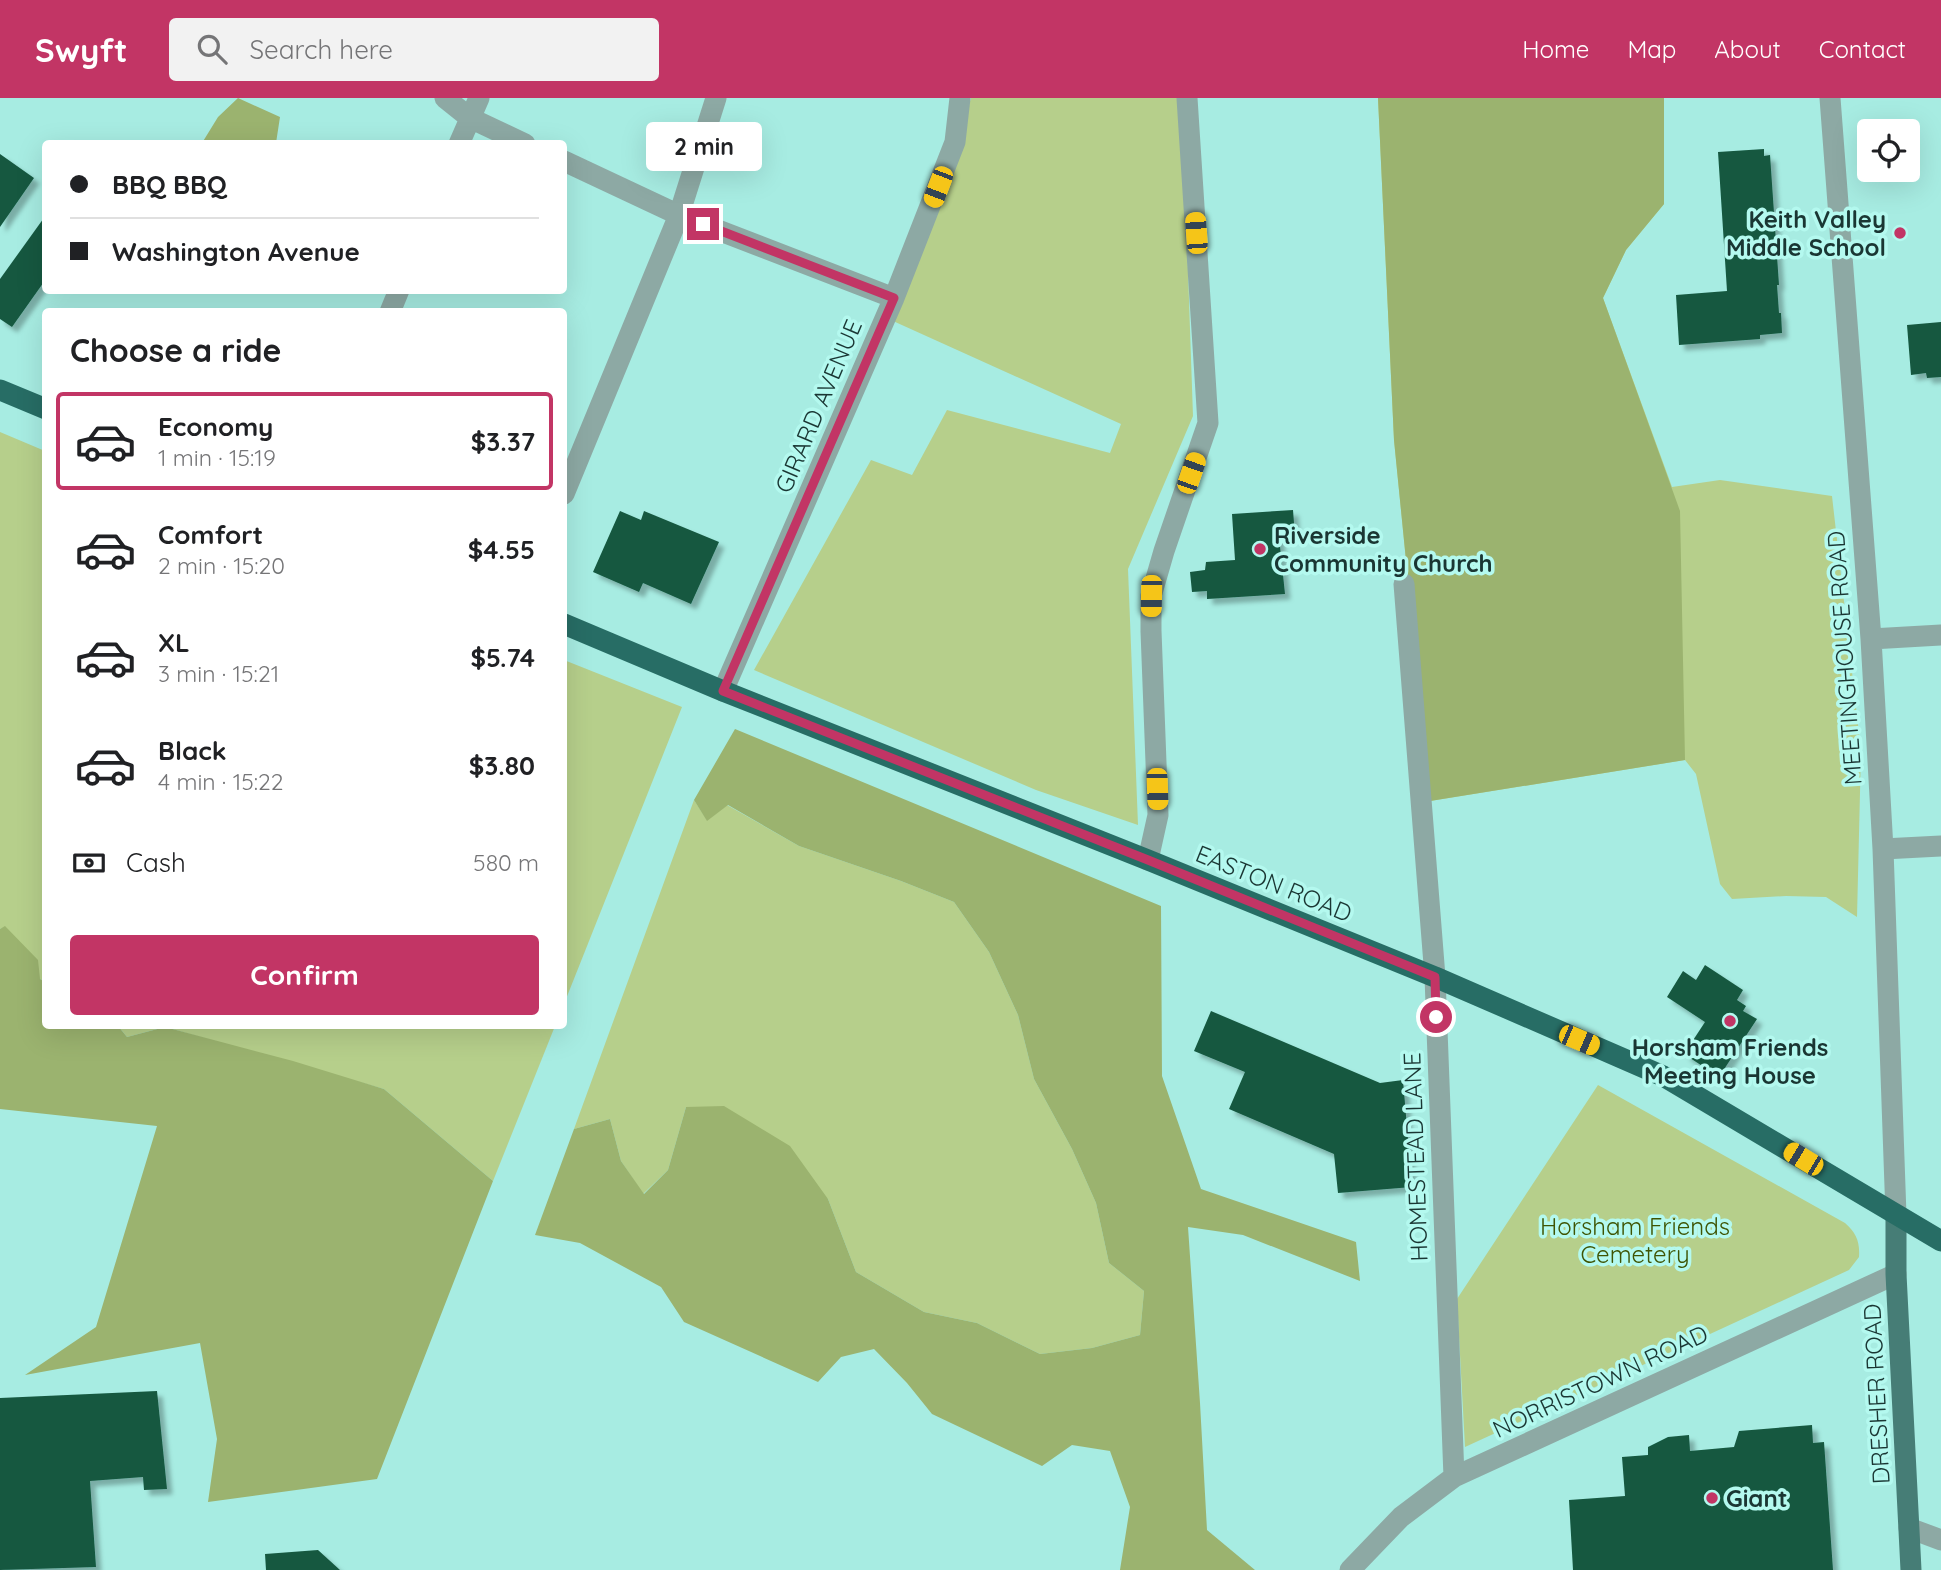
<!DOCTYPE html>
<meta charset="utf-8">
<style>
body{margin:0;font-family:Quicksand,sans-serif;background:#f2f2f2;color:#202124;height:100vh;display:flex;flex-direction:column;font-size:26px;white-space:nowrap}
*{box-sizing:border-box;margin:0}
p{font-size:23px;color:#757577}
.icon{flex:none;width:38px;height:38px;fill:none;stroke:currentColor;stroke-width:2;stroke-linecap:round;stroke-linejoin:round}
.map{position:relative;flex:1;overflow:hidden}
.panel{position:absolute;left:42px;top:210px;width:525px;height:721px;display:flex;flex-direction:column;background:#fff;border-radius:7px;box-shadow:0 7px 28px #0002}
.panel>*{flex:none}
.banner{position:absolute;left:42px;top:42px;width:525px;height:154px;border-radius:7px;box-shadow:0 7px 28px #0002;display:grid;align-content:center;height:154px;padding:0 28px;background:#fff}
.fabs{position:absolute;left:1857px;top:21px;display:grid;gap:14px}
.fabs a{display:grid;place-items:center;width:63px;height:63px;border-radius:7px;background:#fff;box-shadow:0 7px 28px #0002;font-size:35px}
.end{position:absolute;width:32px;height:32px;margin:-16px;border:9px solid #c23565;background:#fff;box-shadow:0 0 0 4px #fff}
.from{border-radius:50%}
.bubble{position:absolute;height:49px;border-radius:7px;background:#fff;box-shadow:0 7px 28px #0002;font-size:23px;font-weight:700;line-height:49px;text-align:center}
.car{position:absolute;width:21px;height:42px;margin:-21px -10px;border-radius:9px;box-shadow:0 0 5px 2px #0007;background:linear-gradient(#f5c518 24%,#345 0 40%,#f5c518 0 76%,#345 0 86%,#f5c518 0)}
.banner b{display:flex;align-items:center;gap:24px;height:66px;font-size:26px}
.banner b+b{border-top:2px solid #e0e0e0}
.banner i{width:18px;height:18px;background:#202124}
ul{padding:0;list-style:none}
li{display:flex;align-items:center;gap:21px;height:98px;margin:0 14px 10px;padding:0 14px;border:4px solid transparent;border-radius:7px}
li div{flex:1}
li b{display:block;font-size:26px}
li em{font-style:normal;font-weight:700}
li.active{border-color:#c23565}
li>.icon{width:63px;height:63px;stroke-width:1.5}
h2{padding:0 28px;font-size:32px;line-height:84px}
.pay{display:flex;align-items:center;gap:18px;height:77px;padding:0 28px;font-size:26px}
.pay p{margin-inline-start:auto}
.action{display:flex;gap:14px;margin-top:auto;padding:14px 28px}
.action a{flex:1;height:80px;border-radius:7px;background:#c23565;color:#fff;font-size:28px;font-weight:700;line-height:80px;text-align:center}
header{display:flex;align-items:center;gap:42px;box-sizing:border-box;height:98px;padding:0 35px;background:#c23565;color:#fff}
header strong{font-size:33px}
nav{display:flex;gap:38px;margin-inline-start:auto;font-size:24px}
.search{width:490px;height:63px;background:#f2f2f2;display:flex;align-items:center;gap:18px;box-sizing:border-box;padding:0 24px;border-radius:7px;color:#757577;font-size:26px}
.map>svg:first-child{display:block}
.green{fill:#b6cf8b}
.forest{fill:#9bb36f}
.building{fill:#155840;filter:url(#shadow)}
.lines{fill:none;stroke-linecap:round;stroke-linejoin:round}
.minor{stroke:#8da9a4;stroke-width:21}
.major{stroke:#467d76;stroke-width:21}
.highway{stroke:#276d65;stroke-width:21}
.route{stroke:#c23565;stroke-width:9}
.poi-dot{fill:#c23565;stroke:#b4f9ef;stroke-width:2.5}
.labels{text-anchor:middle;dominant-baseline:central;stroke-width:7;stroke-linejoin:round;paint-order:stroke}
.poi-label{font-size:24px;font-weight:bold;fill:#1a3633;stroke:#b4f9ef;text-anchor:start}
.street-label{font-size:24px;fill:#1a3633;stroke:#b4f9ef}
.park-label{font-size:24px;fill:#3e5403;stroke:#b4f9ef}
</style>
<header>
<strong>Swyft</strong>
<div class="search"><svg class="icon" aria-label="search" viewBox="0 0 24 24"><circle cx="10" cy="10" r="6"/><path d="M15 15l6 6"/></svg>Search here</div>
<nav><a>Home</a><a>Map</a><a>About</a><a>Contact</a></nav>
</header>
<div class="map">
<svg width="1941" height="1472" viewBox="0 0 1941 1472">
<defs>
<filter id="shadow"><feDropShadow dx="5.5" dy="5.5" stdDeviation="2" flood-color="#0004"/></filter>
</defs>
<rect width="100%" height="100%" fill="#a7ece2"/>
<!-- green -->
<path class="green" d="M 971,0 L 1182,0 L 1193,318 L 1128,471 L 1138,727 L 1036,692 L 754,572 L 871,362 L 912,377 L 947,312 L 1110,355 L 1121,326 L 893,223 L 940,105 Z
M 1378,0 L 1664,0 L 1664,106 L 1626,152 L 1603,200 L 1672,389 L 1720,382 L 1832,398 L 1861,653 L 1857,819 L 1826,799 L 1786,798 L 1732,801 L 1720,786 L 1696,676 L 1685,662 L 1430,703 L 1394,342 Z
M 0,334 L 45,353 L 45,884 L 40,881 L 5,829 L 0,831 Z
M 564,562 L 682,609 L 564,906 Z
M 694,702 L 707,722 L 727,707 L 799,748 L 901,783 L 954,804 L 989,854 L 1018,917 L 1034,981 L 1072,1051 L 1096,1105 L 1109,1165 L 1144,1193 L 1140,1237 L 1092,1250 L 1040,1256 L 977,1225 L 924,1214 L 856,1174 L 828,1101 L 686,1009 L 668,1072 L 643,1096 L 621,1063 L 610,1021 L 574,1031 Z
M 118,928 L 555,928 L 493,1083 L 384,991 L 165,929 L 127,939 Z
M 1598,987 L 1845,1125 C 1856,1135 1860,1143 1859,1159 L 1849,1172 L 1465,1349 L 1457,1201 Z"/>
<!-- forest -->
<path class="forest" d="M 238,0 L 280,19 L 276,45 L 202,45 L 218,19 Z
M 1378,0 L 1664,0 L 1664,106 L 1626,152 L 1603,200 L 1680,413 L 1685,662 L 1430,703 L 1394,342 Z
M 735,631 L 1161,808 L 1162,978 L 1201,1091 L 1356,1144 L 1360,1183 L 1243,1137 L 1188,1129 L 1200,1305 L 1207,1432 L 1255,1472 L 1120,1472 L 1130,1409 L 1110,1353 L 1072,1347 L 1042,1368 L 932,1316 L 907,1285 L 874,1251 L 841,1259 L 818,1284 L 684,1224 L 661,1189 L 580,1145 L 535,1137 L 574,1031 L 610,1021 L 621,1063 L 644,1096 L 668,1072 L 686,1009 L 724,1008 L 790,1048 L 828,1101 L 856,1174 L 924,1214 L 977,1225 L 1040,1256 L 1092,1250 L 1140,1237 L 1144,1193 L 1109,1165 L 1096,1105 L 1072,1051 L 1034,981 L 1018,917 L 989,854 L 954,804 L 901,783 L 799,748 L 728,707 L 707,723 L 694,702 Z
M 5,828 L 38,862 L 40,881 L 45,884 L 46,928 L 118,928 L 127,939 L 165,929 L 293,963 L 384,991 L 493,1083 L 377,1381 L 208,1404 L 217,1341 L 200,1245 L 25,1277 L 96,1229 L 157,1028 L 0,1011 L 0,831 Z"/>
<!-- building -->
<path class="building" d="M 1764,51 L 1764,58 L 1770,57 L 1779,187 L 1777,187 L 1779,215 L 1781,215 L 1782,235 L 1760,237 L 1760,241 L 1679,247 L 1676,197 L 1727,193 L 1718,54 Z
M 0,56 L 34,80 L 0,129 Z
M 46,117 L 46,181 L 12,229 L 0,221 L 0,181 Z
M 1941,224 L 1941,279 L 1927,280 L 1926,275 L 1911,277 L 1907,227 Z
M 1293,412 L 1295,438 L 1279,439 L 1285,496 L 1207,501 L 1207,493 L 1192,494 L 1190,474 L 1205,472 L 1206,464 L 1235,462 L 1232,416 Z
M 620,413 L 641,422 L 644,413 L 719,444 L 691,506 L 643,485 L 639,494 L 593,474 Z
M 1705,867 L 1743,892 L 1737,902 L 1746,908 L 1743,913 L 1757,921 L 1719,979 L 1684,956 L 1705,924 L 1667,899 L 1683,873 L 1696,882 Z
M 1211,913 L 1380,985 L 1403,982 L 1412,1089 L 1338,1095 L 1334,1056 L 1229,1011 L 1245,974 L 1194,953 Z
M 157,1293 L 167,1391 L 144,1392 L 143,1379 L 90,1383 L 96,1469 L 0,1472 L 0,1300 Z
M 1812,1327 L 1813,1345 L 1824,1344 L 1833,1472 L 1573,1472 L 1569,1402 L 1625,1398 L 1622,1359 L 1648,1357 L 1648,1349 L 1668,1339 L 1689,1337 L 1690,1353 L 1734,1349 L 1739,1333 Z
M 318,1452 L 340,1472 L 266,1472 L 265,1456 Z"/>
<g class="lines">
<!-- minor -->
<path class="minor" d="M 445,0 L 470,20 L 525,46
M 1830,0 L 1871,541 L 1883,751 L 1896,1117
M 459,46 L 479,0
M 564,63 L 679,117 L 894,200
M 390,214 L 399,192
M 564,396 L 679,117 L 716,0
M 1404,486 L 1435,879 L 1454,1379
M 1871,541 L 1941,537
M 723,593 L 894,200 L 955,44 L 960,0
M 1883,751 L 1941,748
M 1148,762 L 1158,717 L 1151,533 L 1151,498 L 1164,453 L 1208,325 L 1187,0
M 1909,1430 L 1941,1442
M 1350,1472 L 1401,1419 L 1454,1379 L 1896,1176"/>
<!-- major -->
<path class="major" d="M 1896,1117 L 1896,1176 L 1911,1472"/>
<!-- highway -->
<path class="highway" d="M 0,292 L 46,311
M 564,526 L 723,593 L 1148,762 L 1435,879 L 1663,978 L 1941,1143"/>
</g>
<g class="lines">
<!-- route -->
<path class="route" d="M 703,126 L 894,200 L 723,593 L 1148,762 L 1435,879 L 1436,919"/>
</g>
<!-- markers -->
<g class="poi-dot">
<circle cx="1900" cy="135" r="7"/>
<circle cx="1260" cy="451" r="7"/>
<circle cx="1730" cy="923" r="7"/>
<circle cx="1712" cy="1400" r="7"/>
</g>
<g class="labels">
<!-- poi labels -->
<g class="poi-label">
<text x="1886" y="121" text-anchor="end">Keith Valley<tspan x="1886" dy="28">Middle School</tspan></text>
<text x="1274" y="437">Riverside<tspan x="1274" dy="28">Community Church</tspan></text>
<text x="1730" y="949" text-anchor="middle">Horsham Friends<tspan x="1730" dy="28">Meeting House</tspan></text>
<text x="1726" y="1400">Giant</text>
</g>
<!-- street labels -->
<g class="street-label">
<text transform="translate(818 308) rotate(-67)">GIRARD AVENUE</text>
<text transform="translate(1844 560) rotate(-94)">MEETINGHOUSE ROAD</text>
<text transform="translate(1274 785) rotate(22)">EASTON ROAD</text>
<text transform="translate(1415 1059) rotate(-92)">HOMESTEAD LANE</text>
<text transform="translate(1600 1283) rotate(-25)">NORRISTOWN ROAD</text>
<text transform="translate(1876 1296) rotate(-93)">DRESHER ROAD</text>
</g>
<!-- park labels -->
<g class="park-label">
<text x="1635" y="1128">Horsham Friends<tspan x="1635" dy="28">Cemetery</tspan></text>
</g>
</g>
</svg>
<div class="fabs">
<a><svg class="icon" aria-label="locate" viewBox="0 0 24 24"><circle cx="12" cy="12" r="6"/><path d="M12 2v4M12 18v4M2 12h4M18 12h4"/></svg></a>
</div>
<i class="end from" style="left:1436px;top:919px"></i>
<i class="end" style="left:703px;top:126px"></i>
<div class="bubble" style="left:646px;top:24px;width:116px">2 min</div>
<i class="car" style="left:938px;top:89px;rotate:201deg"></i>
<i class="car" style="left:1196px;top:135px;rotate:356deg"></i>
<i class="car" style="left:1191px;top:375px;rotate:19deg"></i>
<i class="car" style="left:1151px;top:498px;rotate:181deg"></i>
<i class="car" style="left:1157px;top:691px;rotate:178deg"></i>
<i class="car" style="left:1579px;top:942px;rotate:113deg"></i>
<i class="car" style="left:1803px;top:1061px;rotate:301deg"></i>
<div class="banner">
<b><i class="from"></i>BBQ BBQ</b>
<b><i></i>Washington Avenue</b>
</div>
<section class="panel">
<h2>Choose a ride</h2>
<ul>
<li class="active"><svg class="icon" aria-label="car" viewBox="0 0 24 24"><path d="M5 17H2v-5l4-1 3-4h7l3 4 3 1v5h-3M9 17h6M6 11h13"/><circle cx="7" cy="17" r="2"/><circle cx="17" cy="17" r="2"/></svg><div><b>Economy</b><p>1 min · 15:19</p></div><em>$3.37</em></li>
<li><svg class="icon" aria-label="car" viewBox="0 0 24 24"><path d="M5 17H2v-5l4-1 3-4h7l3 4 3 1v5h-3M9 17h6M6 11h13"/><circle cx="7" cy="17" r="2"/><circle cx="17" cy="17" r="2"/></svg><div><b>Comfort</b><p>2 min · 15:20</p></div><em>$4.55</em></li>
<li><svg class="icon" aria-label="car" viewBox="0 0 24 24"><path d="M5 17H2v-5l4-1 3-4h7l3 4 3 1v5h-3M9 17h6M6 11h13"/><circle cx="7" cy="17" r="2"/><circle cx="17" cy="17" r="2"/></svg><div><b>XL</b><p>3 min · 15:21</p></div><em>$5.74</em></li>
<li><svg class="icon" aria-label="car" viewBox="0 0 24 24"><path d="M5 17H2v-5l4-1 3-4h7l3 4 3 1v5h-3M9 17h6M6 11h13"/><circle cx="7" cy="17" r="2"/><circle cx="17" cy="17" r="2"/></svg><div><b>Black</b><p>4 min · 15:22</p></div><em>$3.80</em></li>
</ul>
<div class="pay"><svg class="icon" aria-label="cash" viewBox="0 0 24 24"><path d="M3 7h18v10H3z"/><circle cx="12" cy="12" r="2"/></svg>Cash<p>580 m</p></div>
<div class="action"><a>Confirm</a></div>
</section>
</div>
